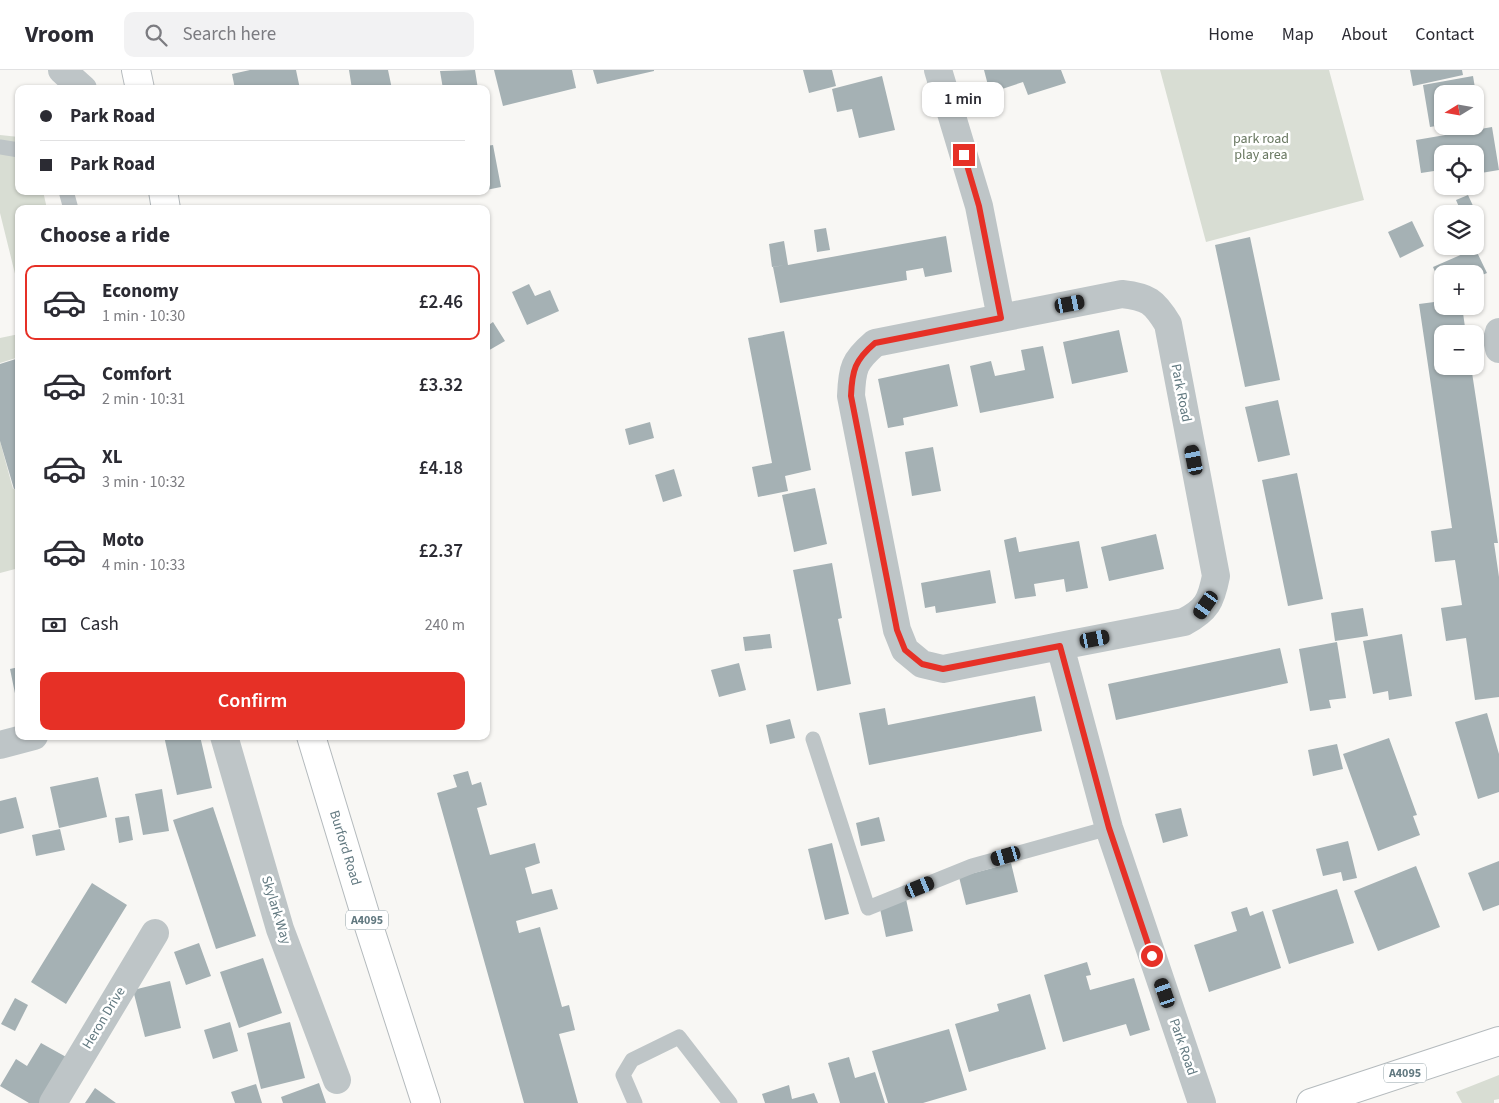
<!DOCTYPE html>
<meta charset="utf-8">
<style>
body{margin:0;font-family:"Source Sans 3",sans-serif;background:#f2f2f3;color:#2b2b33;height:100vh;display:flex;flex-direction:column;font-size:19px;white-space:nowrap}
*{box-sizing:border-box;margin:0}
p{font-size:16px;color:#7c7c81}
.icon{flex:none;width:28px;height:28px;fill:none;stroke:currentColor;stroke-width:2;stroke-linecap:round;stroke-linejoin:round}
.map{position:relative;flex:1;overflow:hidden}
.side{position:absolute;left:15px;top:135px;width:475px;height:535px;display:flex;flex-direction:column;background:#fff;border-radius:10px;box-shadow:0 1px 4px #0004}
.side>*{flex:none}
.guide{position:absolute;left:15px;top:15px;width:475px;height:110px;border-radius:10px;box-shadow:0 1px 4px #0004;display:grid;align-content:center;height:110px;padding:0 25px;background:#fff}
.needle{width:32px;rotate:259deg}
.fabs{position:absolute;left:1434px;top:15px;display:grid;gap:10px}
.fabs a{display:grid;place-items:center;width:50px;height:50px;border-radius:10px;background:#fff;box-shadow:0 1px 4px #0004;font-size:25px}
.end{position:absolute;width:22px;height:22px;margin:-11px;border:6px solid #e63026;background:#fff;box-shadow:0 0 0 2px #fff}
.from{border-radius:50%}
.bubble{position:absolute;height:35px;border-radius:10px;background:#fff;box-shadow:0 1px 4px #0004;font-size:16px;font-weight:600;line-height:35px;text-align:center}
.car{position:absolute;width:15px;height:30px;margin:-15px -8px;border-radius:6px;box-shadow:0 0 4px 1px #0007;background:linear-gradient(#222 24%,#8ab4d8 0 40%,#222 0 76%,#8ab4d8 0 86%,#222 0)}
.guide b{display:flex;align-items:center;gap:18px;height:48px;font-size:19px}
.guide b+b{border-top:1px solid #e1e1e2}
.guide i{width:12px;height:12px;background:#2b2b33}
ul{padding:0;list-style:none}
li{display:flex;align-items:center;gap:15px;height:75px;margin:0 10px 8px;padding:0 15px;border:2px solid transparent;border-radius:10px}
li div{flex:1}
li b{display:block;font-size:19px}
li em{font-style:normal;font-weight:600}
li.on{border-color:#e63026}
li>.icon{width:45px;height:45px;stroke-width:1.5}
h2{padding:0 25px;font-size:22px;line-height:60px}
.pay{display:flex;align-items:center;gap:12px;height:55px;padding:0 25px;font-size:19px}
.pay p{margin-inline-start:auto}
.primary-button{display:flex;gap:10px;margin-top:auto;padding:10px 25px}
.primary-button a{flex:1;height:58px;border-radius:10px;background:#e63026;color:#fff;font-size:20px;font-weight:600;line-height:58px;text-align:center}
header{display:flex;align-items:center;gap:30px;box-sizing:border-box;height:70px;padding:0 25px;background:#fff;border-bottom:1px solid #e1e1e2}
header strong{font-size:24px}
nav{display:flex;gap:28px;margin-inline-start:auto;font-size:18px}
.search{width:350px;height:45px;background:#f2f2f3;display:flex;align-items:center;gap:12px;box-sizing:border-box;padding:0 18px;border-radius:10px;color:#7c7c81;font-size:19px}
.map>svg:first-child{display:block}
.green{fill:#d8ddd3}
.building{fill:#a5b1b4}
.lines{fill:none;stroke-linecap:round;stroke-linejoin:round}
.primary-casing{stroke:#b4babd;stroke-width:30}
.service{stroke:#bec5c7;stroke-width:15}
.minor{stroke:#bec5c7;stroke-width:28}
.primary{stroke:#fff;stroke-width:28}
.route{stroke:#e63026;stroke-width:6}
.labels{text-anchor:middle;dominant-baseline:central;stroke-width:5;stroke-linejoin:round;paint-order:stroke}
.shield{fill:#fff;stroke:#91a1a6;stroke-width:1}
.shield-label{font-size:12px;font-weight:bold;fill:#627980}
.park-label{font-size:14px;fill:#697861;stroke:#fff}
.street-label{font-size:14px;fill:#627980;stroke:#fff}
</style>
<header>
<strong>Vroom</strong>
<div class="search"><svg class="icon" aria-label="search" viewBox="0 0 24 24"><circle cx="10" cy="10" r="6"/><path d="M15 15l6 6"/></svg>Search here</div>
<nav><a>Home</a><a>Map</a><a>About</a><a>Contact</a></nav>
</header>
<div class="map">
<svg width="1499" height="1033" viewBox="0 0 1499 1033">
<rect width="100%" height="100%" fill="#f8f7f4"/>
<!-- green -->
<path class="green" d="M 1160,0 L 1329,0 L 1364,130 L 1206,172 Z
M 0,65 L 19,67 L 19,121 L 43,121 L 47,139 L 19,139 L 19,220 L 0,143 Z
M 19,264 L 19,287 L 0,293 L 0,268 Z
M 0,371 L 13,419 L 19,418 L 19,498 L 0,503 Z
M 1499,1005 L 1499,1029 L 1494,1030 L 1494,1033 L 1462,1033 L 1456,1022 Z"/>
<!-- building -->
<path class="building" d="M 250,0 L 296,0 L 300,19 L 235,19 L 232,4 Z
M 349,0 L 388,0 L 392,19 L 352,19 Z
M 475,0 L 478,19 L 443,19 L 440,1 Z
M 494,0 L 572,0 L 576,18 L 503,36 Z
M 593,0 L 654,0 L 654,1 L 597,14 Z
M 803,0 L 832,0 L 836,16 L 809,23 Z
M 984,0 L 1061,0 L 1066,13 L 1028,25 L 1023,12 L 990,23 Z
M 1410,0 L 1462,0 L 1463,5 L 1413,16 Z
M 882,6 L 895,60 L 859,68 L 852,39 L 837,42 L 832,19 Z
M 1473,6 L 1476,24 L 1442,24 L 1442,55 L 1430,57 L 1423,15 Z
M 1475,25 L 1481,50 L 1475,51 Z
M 1492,57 L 1499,100 L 1475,104 L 1475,84 L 1442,84 L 1442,110 L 1435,111 L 1434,101 L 1421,103 L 1416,70 Z
M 493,75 L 501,117 L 486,120 L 486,76 Z
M 1468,125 L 1481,153 L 1475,155 L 1475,144 L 1462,144 L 1456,130 Z
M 1412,151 L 1424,176 L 1400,188 L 1388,162 Z
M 826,158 L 830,180 L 817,182 L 814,160 Z
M 946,166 L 952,202 L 925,207 L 923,198 L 906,201 L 907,210 L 780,233 L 773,197 L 785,195 L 772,197 L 769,174 L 784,171 L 788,195 Z
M 1250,167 L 1280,310 L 1245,317 L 1215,175 Z
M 1468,176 L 1474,176 L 1487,203 L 1475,208 L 1475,204 L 1442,204 L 1442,218 L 1433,197 L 1465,183 L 1463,178 Z
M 529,214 L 535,226 L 550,220 L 559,241 L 527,255 L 512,222 Z
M 1442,231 L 1442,236 L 1462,236 L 1466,264 L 1442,264 L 1442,296 L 1471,296 L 1498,473 L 1494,473 L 1499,507 L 1499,627 L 1475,630 L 1466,568 L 1446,571 L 1441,538 L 1462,535 L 1455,490 L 1435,492 L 1431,461 L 1452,458 L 1419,234 Z
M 493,252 L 505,271 L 486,282 L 486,257 Z
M 1119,260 L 1128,302 L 1072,314 L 1063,272 Z
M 784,261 L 811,400 L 785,406 L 788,421 L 758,427 L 752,397 L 772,393 L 748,268 Z
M 1043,276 L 1054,328 L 980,343 L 970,296 L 991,291 L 995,306 L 1025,300 L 1021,280 Z
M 19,288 L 19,418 L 14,419 L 0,371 L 0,294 Z
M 949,294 L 958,336 L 903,348 L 904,355 L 888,358 L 878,309 Z
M 1278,330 L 1290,385 L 1258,392 L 1245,337 Z
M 650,352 L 654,368 L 629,375 L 625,359 Z
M 933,377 L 941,421 L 912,426 L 905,382 Z
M 674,399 L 682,426 L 663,432 L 655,405 Z
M 1297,403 L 1323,529 L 1288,536 L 1262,410 Z
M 815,418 L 827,474 L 794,482 L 782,425 Z
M 1156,464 L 1164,499 L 1109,511 L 1101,477 Z
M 1016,467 L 1019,482 L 1079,471 L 1088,518 L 1066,522 L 1064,509 L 1034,514 L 1036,526 L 1015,529 L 1004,470 Z
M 832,493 L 842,548 L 838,549 L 851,614 L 817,621 L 793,500 Z
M 990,500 L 996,533 L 936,543 L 935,536 L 925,538 L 921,513 Z
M 1363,538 L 1368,566 L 1335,571 L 1331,543 Z
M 770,564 L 772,578 L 745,581 L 743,567 Z
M 1402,564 L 1412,626 L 1389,630 L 1388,621 L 1373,624 L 1363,571 Z
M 1337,572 L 1346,628 L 1329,630 L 1331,638 L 1310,641 L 1299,579 Z
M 1280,578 L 1288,613 L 1116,650 L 1108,614 Z
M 739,593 L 746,620 L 719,627 L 711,600 Z
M 19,597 L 19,638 L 18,638 L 10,599 Z
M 1035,626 L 1042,661 L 869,695 L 859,643 L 885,638 L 888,655 Z
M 1487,643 L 1499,684 L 1499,722 L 1478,729 L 1455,652 Z
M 790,649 L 795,668 L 770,674 L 766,655 Z
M 164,666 L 200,666 L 212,718 L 177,725 Z
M 1389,668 L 1417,745 L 1413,746 L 1420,765 L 1378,781 L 1343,684 Z
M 1337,674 L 1343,699 L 1313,706 L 1308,680 Z
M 468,701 L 472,715 L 481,712 L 487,735 L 477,738 L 490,785 L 535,773 L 540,793 L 525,798 L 532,824 L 552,819 L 558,839 L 516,851 L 519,863 L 540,857 L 562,937 L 569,935 L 575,960 L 559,964 L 578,1033 L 524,1033 L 437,723 L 457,717 L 453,705 Z
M 98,707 L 107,747 L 59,758 L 50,717 Z
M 162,719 L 169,761 L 143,765 L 135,724 Z
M 16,727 L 24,758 L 0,764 L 0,731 Z
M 213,737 L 256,866 L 216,879 L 173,750 Z
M 1181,738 L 1188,766 L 1163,773 L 1155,744 Z
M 129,746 L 133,770 L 119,773 L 115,748 Z
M 879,747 L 885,771 L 861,776 L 856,753 Z
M 60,759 L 65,780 L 36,786 L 32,765 Z
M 1348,771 L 1357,808 L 1343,811 L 1341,802 L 1323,806 L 1316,779 Z
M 832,773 L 849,844 L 825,850 L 808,779 Z
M 1499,791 L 1499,835 L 1483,841 L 1468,803 Z
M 1011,793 L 1018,822 L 966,835 L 959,807 Z
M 1416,796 L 1440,857 L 1378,881 L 1354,821 Z
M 92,813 L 127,835 L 66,934 L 31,912 Z
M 1337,819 L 1354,873 L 1289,894 L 1272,840 Z
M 906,829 L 913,861 L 886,867 L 879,834 Z
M 1247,837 L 1250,846 L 1263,841 L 1281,898 L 1209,922 L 1194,875 L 1237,861 L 1231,842 Z
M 199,873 L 211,906 L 186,915 L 174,882 Z
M 263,888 L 282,943 L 239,958 L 220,902 Z
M 1087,892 L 1091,905 L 1086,906 L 1090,920 L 1134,908 L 1150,960 L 1130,966 L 1126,954 L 1063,972 L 1044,905 Z
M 170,911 L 181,958 L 145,967 L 133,920 Z
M 1030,924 L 1046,979 L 969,1002 L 955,954 L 999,941 L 997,934 Z
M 15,928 L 28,935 L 15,961 L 1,954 Z
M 230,952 L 238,981 L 213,989 L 204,960 Z
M 290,952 L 305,1008 L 261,1019 L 247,963 Z
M 949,959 L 967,1020 L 923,1033 L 888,1033 L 872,981 Z
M 41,973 L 68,988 L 41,1033 L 29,1033 L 0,1016 L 16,989 L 27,996 Z
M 849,987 L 855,1008 L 875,1002 L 885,1033 L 840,1033 L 828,993 Z
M 319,1013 L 326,1033 L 283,1033 L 281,1027 Z
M 256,1014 L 262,1033 L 235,1033 L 231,1022 Z
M 789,1015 L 792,1029 L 814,1023 L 818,1033 L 765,1033 L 762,1024 Z
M 95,1018 L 116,1033 L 85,1033 Z"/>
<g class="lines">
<defs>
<path id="primary" d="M 136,0 L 140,19
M 163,121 L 166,139
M 311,666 L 365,844 L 426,1033
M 1311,1033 L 1499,971"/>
</defs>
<!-- primary casing -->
<use href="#primary" class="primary-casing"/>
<!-- service -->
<path class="service" d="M 0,77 L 19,80
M 66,121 L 71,139
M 813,669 L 868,838 L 972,796 L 1109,758
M 635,1033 L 623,1005 L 632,990 L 679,967 L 730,1033"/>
<!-- minor -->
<path class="minor" d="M 62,0 L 83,19
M 938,0 L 979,136 L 1001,248 L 875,273 C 854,291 852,298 851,326 L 897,560 L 905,580 L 922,594 L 943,599 L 1060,576 L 1109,758 L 1202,1033
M 1001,248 L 1122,224 C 1148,227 1154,231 1168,254 L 1216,506 C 1211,531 1207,540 1184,552 L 1060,576
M 1499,262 L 1497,269 L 1499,279
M 224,666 L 280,859 L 337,1010
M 0,675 L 34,666
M 53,1033 L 155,863"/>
<!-- primary -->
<use href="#primary" class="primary"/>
</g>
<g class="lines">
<!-- route -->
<path class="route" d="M 964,85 L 979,136 L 1001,248 L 875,273 C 855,290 852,300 851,326 L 897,560 L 905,580 L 922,594 L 943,599 L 1060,576 L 1109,758 L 1152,886"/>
</g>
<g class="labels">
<!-- shield labels -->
<g class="shield">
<rect x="346" y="840.5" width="42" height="19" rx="4"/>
<rect x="1384" y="993.5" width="42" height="19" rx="4"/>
</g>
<g class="shield-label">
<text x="367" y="850">A4095</text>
<text x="1405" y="1003">A4095</text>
</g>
<!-- park labels -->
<g class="park-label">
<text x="1261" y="69">park road<tspan x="1261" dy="16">play area</tspan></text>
</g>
<!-- street labels -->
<g class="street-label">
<text transform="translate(1181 323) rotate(79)">Park Road</text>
<text transform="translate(345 778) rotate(73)">Burford Road</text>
<text transform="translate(276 840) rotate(73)">Skylark Way</text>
<text transform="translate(104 948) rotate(-59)">Heron Drive</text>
<text transform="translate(1183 977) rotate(71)">Park Road</text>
</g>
</g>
</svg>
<div class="fabs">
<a><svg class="needle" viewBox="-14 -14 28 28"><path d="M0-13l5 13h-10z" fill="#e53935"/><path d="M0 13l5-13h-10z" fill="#7c7c81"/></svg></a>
<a><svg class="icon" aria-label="locate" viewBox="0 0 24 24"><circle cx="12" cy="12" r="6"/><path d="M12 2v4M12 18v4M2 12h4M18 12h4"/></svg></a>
<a><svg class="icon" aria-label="layers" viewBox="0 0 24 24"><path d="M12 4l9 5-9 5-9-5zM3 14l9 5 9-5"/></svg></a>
<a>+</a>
<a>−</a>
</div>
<i class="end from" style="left:1152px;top:886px"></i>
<i class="end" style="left:964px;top:85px"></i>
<div class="bubble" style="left:922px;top:12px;width:82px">1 min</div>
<i class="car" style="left:1070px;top:234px;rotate:79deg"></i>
<i class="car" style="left:1194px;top:390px;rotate:349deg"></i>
<i class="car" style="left:1206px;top:535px;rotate:215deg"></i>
<i class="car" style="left:1095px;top:569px;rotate:79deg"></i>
<i class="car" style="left:1006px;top:786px;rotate:254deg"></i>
<i class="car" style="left:920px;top:817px;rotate:68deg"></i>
<i class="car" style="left:1165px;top:923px;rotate:341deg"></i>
<div class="guide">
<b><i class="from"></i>Park Road</b>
<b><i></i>Park Road</b>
</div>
<section class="side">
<h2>Choose a ride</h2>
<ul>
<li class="on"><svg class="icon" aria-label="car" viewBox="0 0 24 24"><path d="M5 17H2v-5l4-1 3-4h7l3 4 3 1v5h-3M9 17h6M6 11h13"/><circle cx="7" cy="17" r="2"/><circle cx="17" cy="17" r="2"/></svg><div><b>Economy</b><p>1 min · 10:30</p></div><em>£2.46</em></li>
<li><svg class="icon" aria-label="car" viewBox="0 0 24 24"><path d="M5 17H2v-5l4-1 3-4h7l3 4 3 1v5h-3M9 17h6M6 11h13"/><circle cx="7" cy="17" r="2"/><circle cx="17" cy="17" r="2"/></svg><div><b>Comfort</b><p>2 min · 10:31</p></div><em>£3.32</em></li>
<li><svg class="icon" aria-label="car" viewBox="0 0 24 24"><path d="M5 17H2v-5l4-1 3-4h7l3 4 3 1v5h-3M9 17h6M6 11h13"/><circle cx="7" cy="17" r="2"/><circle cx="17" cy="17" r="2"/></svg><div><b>XL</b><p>3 min · 10:32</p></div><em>£4.18</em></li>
<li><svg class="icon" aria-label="car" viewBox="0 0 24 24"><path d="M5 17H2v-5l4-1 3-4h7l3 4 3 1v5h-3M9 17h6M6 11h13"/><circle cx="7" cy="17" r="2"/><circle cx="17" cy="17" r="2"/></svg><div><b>Moto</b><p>4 min · 10:33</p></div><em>£2.37</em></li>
</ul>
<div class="pay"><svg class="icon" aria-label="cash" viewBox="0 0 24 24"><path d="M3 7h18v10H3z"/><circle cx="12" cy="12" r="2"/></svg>Cash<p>240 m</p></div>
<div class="primary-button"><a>Confirm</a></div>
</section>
</div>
